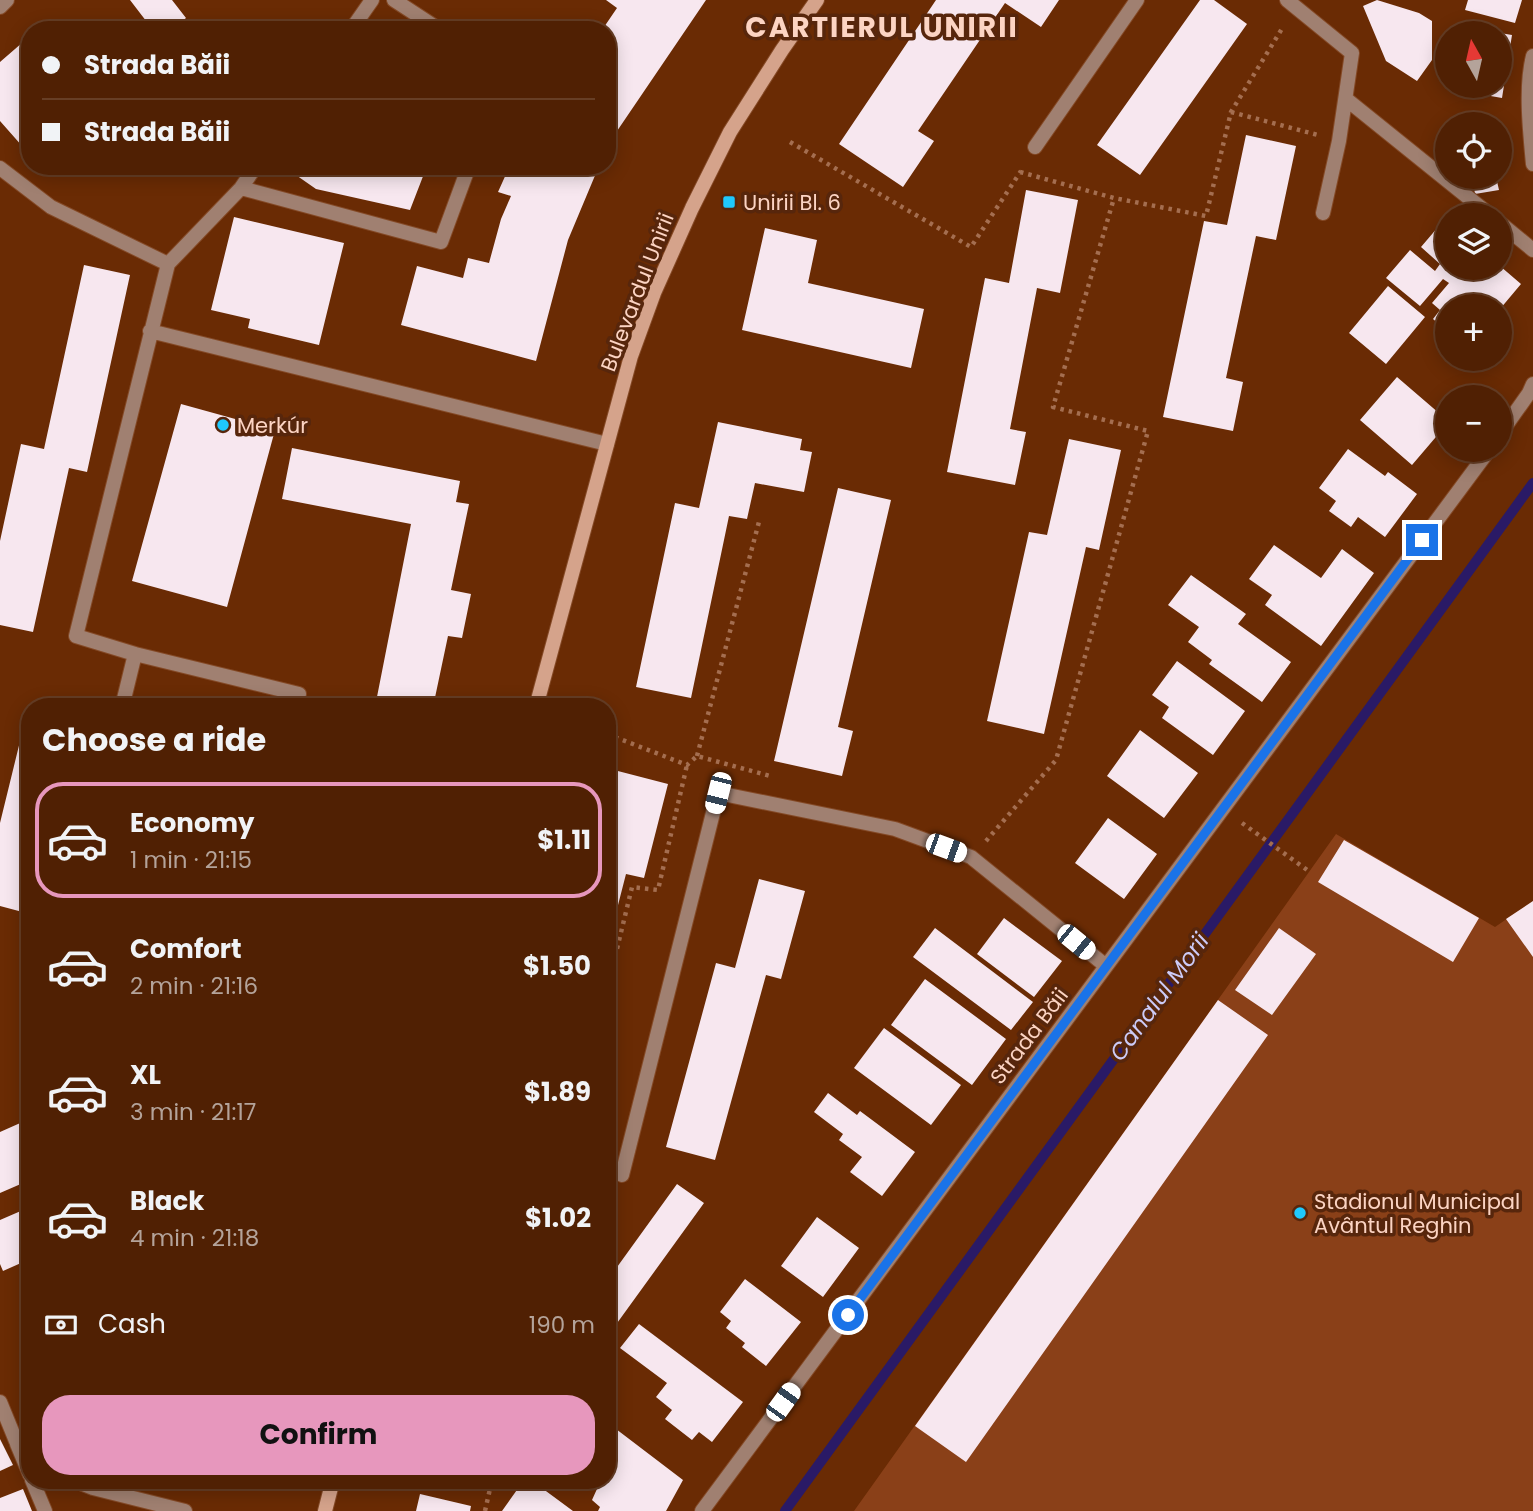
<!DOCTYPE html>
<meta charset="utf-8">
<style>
body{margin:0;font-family:Poppins,sans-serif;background:#5a2d12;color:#f1f3f6;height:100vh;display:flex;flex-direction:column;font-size:26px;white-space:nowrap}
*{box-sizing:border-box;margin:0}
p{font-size:23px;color:#b4a39a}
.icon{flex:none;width:38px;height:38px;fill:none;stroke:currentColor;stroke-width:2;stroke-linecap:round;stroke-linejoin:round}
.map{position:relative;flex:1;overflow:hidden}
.details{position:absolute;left:21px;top:698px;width:595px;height:791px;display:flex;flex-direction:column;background:#502003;border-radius:28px;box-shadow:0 4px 18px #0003,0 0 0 2px #673e25}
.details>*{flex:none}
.hud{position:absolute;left:21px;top:21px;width:595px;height:154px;border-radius:28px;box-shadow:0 4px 18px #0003,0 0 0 2px #673e25;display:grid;align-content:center;height:154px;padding:0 21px;background:#502003}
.needle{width:46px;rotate:352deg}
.fabs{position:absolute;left:1435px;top:21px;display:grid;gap:14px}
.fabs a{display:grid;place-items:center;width:77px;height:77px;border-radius:50%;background:#502003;box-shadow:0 4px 18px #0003,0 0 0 2px #673e25;font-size:35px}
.end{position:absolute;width:32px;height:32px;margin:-16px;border:9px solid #1a73e8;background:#fff;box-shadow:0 0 0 4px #fff}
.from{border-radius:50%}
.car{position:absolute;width:21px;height:42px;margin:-21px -10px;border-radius:9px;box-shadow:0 0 5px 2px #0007;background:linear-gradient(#fff 24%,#345 0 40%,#fff 0 76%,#345 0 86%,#fff 0)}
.hud b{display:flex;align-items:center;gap:24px;height:66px;font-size:26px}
.hud b+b{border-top:2px solid #673e25}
.hud i{width:18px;height:18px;background:#f1f3f6}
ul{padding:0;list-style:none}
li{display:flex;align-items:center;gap:21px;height:116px;margin:0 14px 10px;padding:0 7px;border:4px solid transparent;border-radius:28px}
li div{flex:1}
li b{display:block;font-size:26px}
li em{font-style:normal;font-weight:700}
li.current{border-color:#e797bd}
li>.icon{width:63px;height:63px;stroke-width:1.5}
h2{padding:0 21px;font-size:32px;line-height:84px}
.pay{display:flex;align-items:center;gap:18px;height:77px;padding:0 21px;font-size:26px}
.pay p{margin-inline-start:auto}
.button{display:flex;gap:14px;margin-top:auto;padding:14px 21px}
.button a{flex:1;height:80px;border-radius:28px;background:#e797bd;color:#111;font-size:28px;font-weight:700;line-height:80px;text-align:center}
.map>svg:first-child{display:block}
.green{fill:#8a4018}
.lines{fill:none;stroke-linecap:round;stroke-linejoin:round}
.stream{stroke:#2a1a66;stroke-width:10}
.building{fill:#f7e7ef}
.street-casing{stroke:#844926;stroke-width:16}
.secondary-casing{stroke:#844926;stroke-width:16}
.path{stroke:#a46e50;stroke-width:4.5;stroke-dasharray:3.5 5;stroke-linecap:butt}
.street{stroke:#a08071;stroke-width:14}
.secondary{stroke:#d5a38b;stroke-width:14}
.route{stroke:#1a73e8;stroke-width:9}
.poi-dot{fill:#1fc9fd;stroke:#57260c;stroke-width:2.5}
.labels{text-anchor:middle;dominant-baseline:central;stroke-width:7;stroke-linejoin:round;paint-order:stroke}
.poi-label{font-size:21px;fill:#fcd4c3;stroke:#57260c;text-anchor:start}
.street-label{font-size:21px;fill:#fcd4c3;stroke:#57260c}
.water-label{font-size:23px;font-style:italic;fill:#cccbf8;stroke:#57260c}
.district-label{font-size:28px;font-weight:bold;letter-spacing:2px;fill:#fcd4c3;stroke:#57260c}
</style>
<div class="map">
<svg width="1533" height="1511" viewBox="0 0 1533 1511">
<rect width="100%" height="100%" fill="#6a2b04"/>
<!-- green -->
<path class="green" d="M 1336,834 L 1495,927 L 1533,901 L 1533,1511 L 854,1511 Z"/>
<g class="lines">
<!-- stream -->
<path class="stream" d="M 785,1511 L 1533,483"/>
</g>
<!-- building -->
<path class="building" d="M 130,0 L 172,0 L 186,18 L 171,30 L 153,30 Z
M 606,0 L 706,0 L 615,134 L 607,149 L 607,30 L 602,30 L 617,8 Z
M 936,0 L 1059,0 L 1041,27 L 1005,3 L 918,131 L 934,141 L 903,187 L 839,144 Z
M 1200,0 L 1214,0 L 1247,24 L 1140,175 L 1097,145 Z
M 1377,0 L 1419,13 L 1432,21 L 1432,60 L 1417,81 L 1386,61 L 1363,6 Z
M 1468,0 L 1522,0 L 1515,23 L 1465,10 Z
M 1500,33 L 1512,35 L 1502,98 L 1462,91 L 1463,86 L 1500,86 Z
M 30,36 L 30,155 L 0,121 L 0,62 Z
M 1246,135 L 1296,146 L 1276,240 L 1256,236 L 1226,378 L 1243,382 L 1233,431 L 1163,417 L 1204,221 L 1227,225 Z
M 1500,137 L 1501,137 L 1507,167 L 1500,168 Z
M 283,166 L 427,166 L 410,210 L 316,189 Z
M 523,166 L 599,166 L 568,240 L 536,361 L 401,325 L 417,266 L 463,278 L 468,258 L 489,263 L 501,219 L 511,196 L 498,192 L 507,172 L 518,177 Z
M 1472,177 L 1496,177 L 1499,190 L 1475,194 Z
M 1026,190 L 1078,200 L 1060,293 L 1037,288 L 1010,429 L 1026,432 L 1015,485 L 947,472 L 985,278 L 1009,283 Z
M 234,217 L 344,243 L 319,345 L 248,328 L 250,319 L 211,310 Z
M 1444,220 L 1447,222 L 1447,268 L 1500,268 L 1500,266 L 1521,284 L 1500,309 L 1500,306 L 1447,306 L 1447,331 L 1433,319 L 1440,310 L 1432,303 L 1449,283 L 1443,279 L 1420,306 L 1386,278 L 1410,250 L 1435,271 L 1440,264 L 1421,247 Z
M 765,228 L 817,240 L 808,283 L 924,309 L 911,368 L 742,330 Z
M 84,265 L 130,275 L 87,472 L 69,468 L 33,632 L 0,625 L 0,541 L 21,444 L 44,449 Z
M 1388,286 L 1425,317 L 1386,364 L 1349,333 Z
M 1397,377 L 1447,420 L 1447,424 L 1412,465 L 1360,420 Z
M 181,404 L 275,430 L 227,607 L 132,581 Z
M 718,422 L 802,439 L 800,450 L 812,452 L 804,492 L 755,483 L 747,519 L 729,516 L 691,698 L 636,687 L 675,503 L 699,508 Z
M 1069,439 L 1121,450 L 1099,550 L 1086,547 L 1044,734 L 987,721 L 1029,532 L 1047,535 Z
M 292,448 L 460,481 L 456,502 L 469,504 L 451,590 L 471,594 L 462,638 L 448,636 L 433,707 L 375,707 L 411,524 L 282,499 Z
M 1348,449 L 1385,476 L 1388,472 L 1417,494 L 1385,537 L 1358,517 L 1351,527 L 1329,511 L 1336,501 L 1319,488 Z
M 838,488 L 891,500 L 838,727 L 853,731 L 842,776 L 774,761 Z
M 1274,545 L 1321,578 L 1342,549 L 1374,573 L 1321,646 L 1265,605 L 1272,595 L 1249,579 Z
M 1191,575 L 1246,614 L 1238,624 L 1291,662 L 1262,702 L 1209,664 L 1212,660 L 1188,642 L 1199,627 L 1168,605 Z
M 1177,661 L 1245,711 L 1213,755 L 1162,718 L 1169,707 L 1152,695 Z
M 25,721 L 30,722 L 30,914 L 0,906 L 0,823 Z
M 1140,730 L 1198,773 L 1164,818 L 1107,776 Z
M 614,770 L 668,784 L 644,878 L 626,874 L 608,944 L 607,796 Z
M 1108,818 L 1157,854 L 1124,899 L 1075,863 Z
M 1344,840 L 1479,918 L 1453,962 L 1318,882 Z
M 759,879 L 805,891 L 781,979 L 766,975 L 715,1160 L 666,1147 L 716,963 L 735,968 Z
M 1533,901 L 1533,957 L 1506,919 Z
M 1004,918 L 1062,961 L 1034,997 L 977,954 Z
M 935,928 L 1033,1002 L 1011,1030 L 913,957 Z
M 1279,928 L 1316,954 L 1272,1015 L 1235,990 Z
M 925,979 L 1006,1039 L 972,1085 L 891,1025 Z
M 1218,1000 L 1268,1035 L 966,1462 L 915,1426 Z
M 884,1028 L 961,1085 L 931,1125 L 854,1068 Z
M 828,1093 L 857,1115 L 860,1111 L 915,1152 L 882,1196 L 850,1172 L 862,1157 L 839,1140 L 843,1134 L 814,1112 Z
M 27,1120 L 30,1126 L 30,1180 L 0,1193 L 0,1132 Z
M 677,1184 L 704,1203 L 607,1337 L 607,1281 Z
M 30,1207 L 30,1259 L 3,1271 L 0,1264 L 0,1220 Z
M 817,1217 L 859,1248 L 823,1297 L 781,1266 Z
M 745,1279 L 801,1322 L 766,1366 L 742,1347 L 745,1343 L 726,1328 L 731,1321 L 720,1312 Z
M 639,1324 L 743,1402 L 712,1442 L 699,1432 L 692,1440 L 665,1419 L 672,1410 L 656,1397 L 667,1383 L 620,1348 Z
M 616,1429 L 683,1480 L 666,1511 L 598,1511 L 600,1507 L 592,1500 L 601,1480 L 607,1480 L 607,1447 Z
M 0,1439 L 13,1465 L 0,1471 Z
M 524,1480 L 531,1480 L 573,1511 L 502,1511 Z
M 23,1489 L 32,1511 L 0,1511 L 0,1498 Z
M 420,1494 L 471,1506 L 470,1511 L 416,1511 Z"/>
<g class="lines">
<defs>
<path id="street" d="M 394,0 L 440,30
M 1287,0 L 1352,53 L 1339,141 L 1323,213
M 0,7 L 7,0
M 351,30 L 372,0
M 1533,56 C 1525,87 1530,132 1533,164
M 1346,99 L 1490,215
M 1035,147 L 1137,0
M 0,168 L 51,207 L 168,264
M 241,188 L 441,242 L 469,166
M 1500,223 L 1533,250
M 150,331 L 607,444
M 1500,434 L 1529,393 L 1533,384
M 135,654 L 299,694
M 122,707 L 135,654 L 76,636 L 168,264 L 241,188 L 256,166
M 622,1175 L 718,793 L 895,829 L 971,857 L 1106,966
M 0,1402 L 16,1441 L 30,1454
M 17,1444 L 30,1475
M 32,1480 L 45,1511
M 73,1480 L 93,1488 L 185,1511
M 702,1511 L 1489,450"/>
<path id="secondary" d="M 536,707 L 631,356 L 654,293 L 692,208 L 730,132 L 782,50 L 817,0
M 325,1511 L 333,1480"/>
</defs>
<!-- street casing -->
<use href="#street" class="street-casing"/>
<!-- secondary casing -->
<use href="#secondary" class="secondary-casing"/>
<!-- path -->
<path class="path" d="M 1231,112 L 1318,135
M 790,142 L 971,247 L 1021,171
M 1020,172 L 1114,198 L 1206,216 L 1231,112 L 1283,27
M 607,734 L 687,765 L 697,756 L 770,776
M 697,756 L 760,518
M 1242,823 L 1310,872
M 986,841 L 1056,760 L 1148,431 L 1053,407 L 1114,198
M 607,990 L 632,887 L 658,890 L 687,765
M 485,1511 L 492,1480"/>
<!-- street -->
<use href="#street" class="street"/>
<!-- secondary -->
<use href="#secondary" class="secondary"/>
</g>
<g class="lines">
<!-- route -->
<path class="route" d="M 848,1315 L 1422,540"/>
</g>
<!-- markers -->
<g class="poi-dot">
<rect x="722" y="195" width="14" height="14" rx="3.5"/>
<circle cx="223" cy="425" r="7"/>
<circle cx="1300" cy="1213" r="7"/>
</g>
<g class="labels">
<!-- poi labels -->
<g class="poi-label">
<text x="743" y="202">Unirii Bl. 6</text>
<text x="237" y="425">Merkúr</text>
<text x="1314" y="1201">Stadionul Municipal<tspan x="1314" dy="24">Avântul Reghin</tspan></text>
</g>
<!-- street labels -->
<g class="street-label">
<text transform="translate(637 292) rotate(-69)">Bulevardul Unirii</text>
<text transform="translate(1029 1036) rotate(-53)">Strada Băii</text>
</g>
<!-- water labels -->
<g class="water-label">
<text transform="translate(1159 997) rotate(-54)">Canalul Morii</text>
</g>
<!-- district labels -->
<g class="district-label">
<text x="882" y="27">CARTIERUL UNIRII</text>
</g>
</g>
</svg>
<div class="fabs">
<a><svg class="needle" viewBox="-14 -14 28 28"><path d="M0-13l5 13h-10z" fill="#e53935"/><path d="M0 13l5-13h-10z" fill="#b4a39a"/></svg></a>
<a><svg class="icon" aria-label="locate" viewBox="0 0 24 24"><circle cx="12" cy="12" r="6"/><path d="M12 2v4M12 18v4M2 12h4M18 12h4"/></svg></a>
<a><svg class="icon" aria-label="layers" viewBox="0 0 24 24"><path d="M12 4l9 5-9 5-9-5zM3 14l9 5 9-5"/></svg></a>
<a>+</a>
<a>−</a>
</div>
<i class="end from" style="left:848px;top:1315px"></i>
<i class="end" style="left:1422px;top:540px"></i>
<i class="car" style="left:718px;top:793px;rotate:194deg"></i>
<i class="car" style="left:946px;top:848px;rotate:110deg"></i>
<i class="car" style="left:1076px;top:942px;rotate:129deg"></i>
<i class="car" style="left:783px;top:1402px;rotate:36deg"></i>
<div class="hud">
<b><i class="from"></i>Strada Băii</b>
<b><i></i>Strada Băii</b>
</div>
<section class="details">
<h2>Choose a ride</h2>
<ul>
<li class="current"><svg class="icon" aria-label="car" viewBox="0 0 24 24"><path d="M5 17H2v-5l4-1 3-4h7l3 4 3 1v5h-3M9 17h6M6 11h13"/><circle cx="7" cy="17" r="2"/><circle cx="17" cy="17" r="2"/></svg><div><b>Economy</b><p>1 min · 21:15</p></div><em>$1.11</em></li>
<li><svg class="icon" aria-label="car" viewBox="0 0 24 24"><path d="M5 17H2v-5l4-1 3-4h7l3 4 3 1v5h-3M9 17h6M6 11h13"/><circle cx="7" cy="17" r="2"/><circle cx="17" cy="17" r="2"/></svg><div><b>Comfort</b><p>2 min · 21:16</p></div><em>$1.50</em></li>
<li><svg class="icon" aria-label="car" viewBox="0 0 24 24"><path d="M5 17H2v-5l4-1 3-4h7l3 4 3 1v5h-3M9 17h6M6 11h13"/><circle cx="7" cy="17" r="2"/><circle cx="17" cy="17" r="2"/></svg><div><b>XL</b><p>3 min · 21:17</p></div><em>$1.89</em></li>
<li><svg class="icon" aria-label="car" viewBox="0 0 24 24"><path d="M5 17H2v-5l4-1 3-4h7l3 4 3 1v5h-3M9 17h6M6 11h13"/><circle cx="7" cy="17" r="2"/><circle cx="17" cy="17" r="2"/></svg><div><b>Black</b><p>4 min · 21:18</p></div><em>$1.02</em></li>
</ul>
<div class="pay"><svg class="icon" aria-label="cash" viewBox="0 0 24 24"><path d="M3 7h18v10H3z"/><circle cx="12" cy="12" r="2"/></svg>Cash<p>190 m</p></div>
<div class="button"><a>Confirm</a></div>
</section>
</div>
